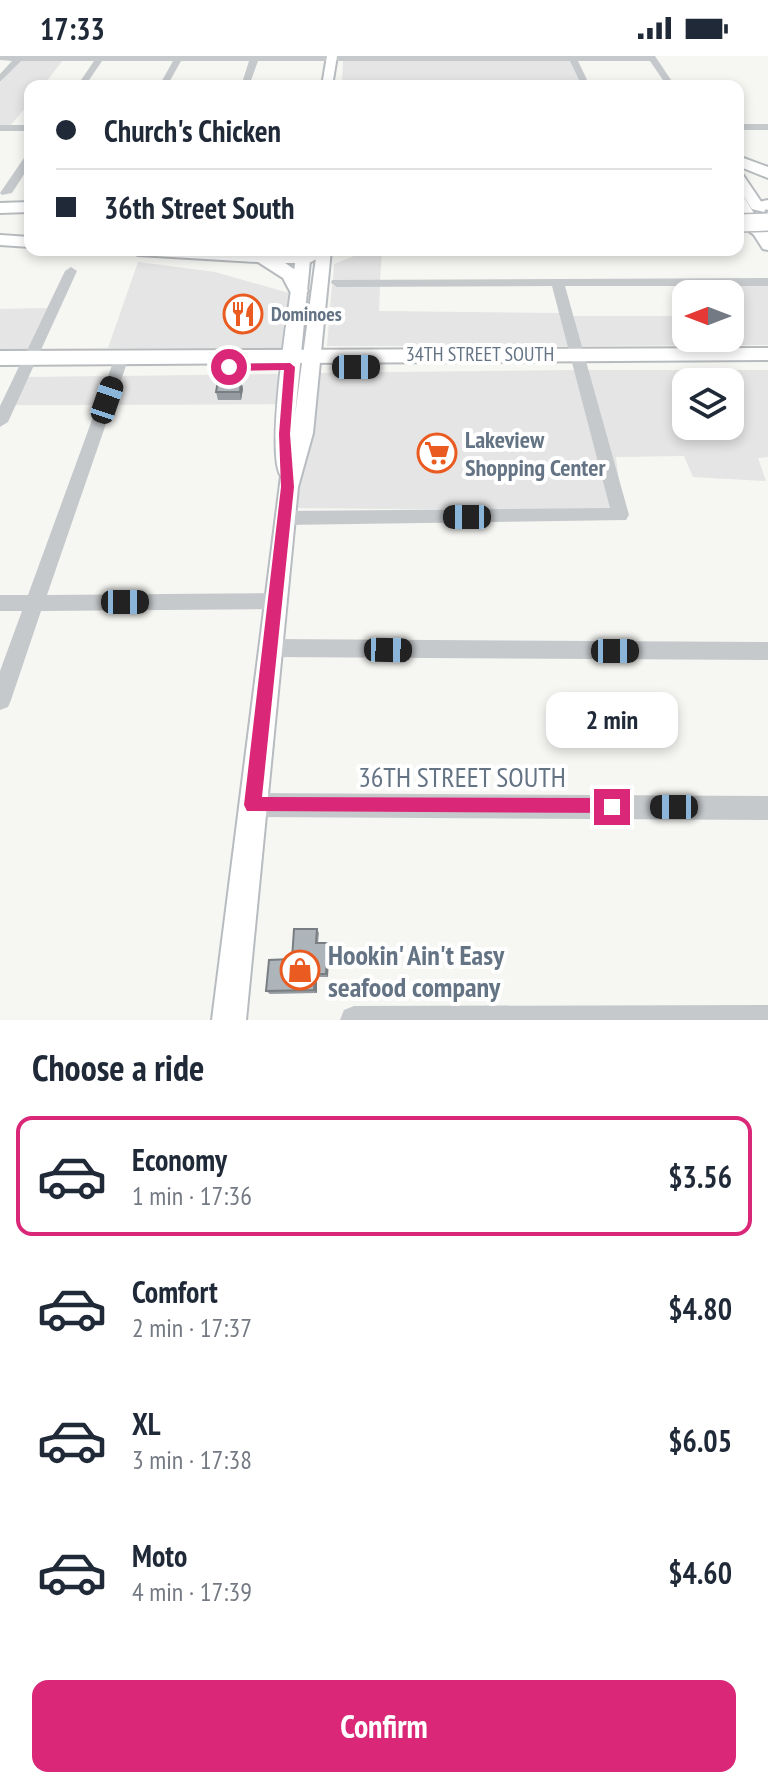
<!DOCTYPE html>
<meta charset="utf-8">
<style>
body{margin:0;font-family:"PT Sans Narrow",sans-serif;background:#f6f6f7;color:#1f2937;height:100vh;display:flex;flex-direction:column;font-size:30px;white-space:nowrap}
*{box-sizing:border-box;margin:0}
p{font-size:26px;color:#747a83}
.icon{flex:none;width:44px;height:44px;fill:none;stroke:currentColor;stroke-width:2;stroke-linecap:round;stroke-linejoin:round}
.map{position:relative;height:964px;overflow:hidden}
.panel{display:flex;flex-direction:column;background:#fff;flex:1}
.panel>*{flex:none}
.banner{position:absolute;left:24px;top:24px;width:720px;height:176px;border-radius:16px;box-shadow:0 4px 12px #0003;display:grid;align-content:center;height:176px;padding:0 32px;background:#fff}
.needle{width:52px;rotate:270deg}
.controls{position:absolute;left:672px;top:224px;display:grid;gap:16px}
.controls a{display:grid;place-items:center;width:72px;height:72px;border-radius:16px;background:#fff;box-shadow:0 4px 12px #0003;font-size:40px}
.end{position:absolute;width:36px;height:36px;margin:-18px;border:10px solid #db2777;background:#fff;box-shadow:0 0 0 4px #fff}
.from{border-radius:50%}
.bubble{position:absolute;height:56px;border-radius:16px;background:#fff;box-shadow:0 4px 12px #0003;font-size:26px;font-weight:700;line-height:56px;text-align:center}
.car{position:absolute;width:24px;height:48px;margin:-24px -12px;border-radius:10px;box-shadow:0 0 6px 2px #0007;background:linear-gradient(#222 24%,#8ab4d8 0 40%,#222 0 76%,#8ab4d8 0 86%,#222 0)}
.banner b{display:flex;align-items:center;gap:28px;height:76px;font-size:30px}
.banner b+b{border-top:2px solid #e0e1e3}
.banner i{width:20px;height:20px;background:#1f2937}
ul{padding:0;list-style:none}
li{display:flex;align-items:center;gap:24px;height:120px;margin:0 16px 12px;padding:0 16px;border:4px solid transparent;border-radius:16px}
li div{flex:1}
li b{display:block;font-size:30px}
li em{font-style:normal;font-weight:700}
li.current{border-color:#db2777}
li>.icon{width:72px;height:72px;stroke-width:1.5}
h2{padding:0 32px;font-size:36px;line-height:96px}
.button{display:flex;gap:16px;margin-top:auto;padding:16px 32px}
.button a{flex:1;height:92px;border-radius:16px;background:#db2777;color:#fff;font-size:32px;font-weight:700;line-height:92px;text-align:center}
.status{display:flex;justify-content:space-between;align-items:center;height:56px;padding:0 40px;background:#fff;direction:ltr}
.status svg{height:22px;fill:currentColor}
.map>svg:first-child{display:block}
.built{fill:#e4e5e4;fill-rule:evenodd}
.lines{fill:none;stroke-linecap:round;stroke-linejoin:round}
.major-casing{stroke:#b8bcc0;stroke-width:4}
.highway-casing{stroke:#b8bbbe;stroke-width:4}
.minor{fill:#c6c9cc;fill-rule:evenodd}
.major{fill:#fff;fill-rule:evenodd}
.highway{fill:#fff;fill-rule:evenodd}
.highway-bridge-casing{stroke:#b8bbbe;stroke-width:20;stroke-linecap:butt}
.highway-bridge{stroke:#fff;stroke-width:17}
.wall{fill:#959ba0}
.shaded-wall{fill:#797e82}
.building{fill:#adb4ba;stroke:#797e82;stroke-width:2}
.route{fill:#db2777}
.labels{text-anchor:middle;dominant-baseline:central;stroke-width:8;stroke-linejoin:round;paint-order:stroke}
.far-poi-label{font-size:20px;font-weight:bold;fill:#647485;stroke:#fff;text-anchor:start}
.far-street-label{font-size:20px;fill:#647485;stroke:#fff}
.poi-label{font-size:24px;font-weight:bold;fill:#647485;stroke:#fff;text-anchor:start}
.near-street-label{font-size:28px;fill:#647485;stroke:#fff}
.near-poi-label{font-size:28px;font-weight:bold;fill:#647485;stroke:#fff;text-anchor:start}
</style>
<div class="status"><b>17:33</b><svg viewBox="0 0 49 12"><path d="M0 12V9h3v3zM5 12V6h3v6zM10 12V3h3v9zM15 12V0h3v12zM26 1h20v11H26zM47 4h2v5h-2z"/></svg></div>
<div class="map">
<svg width="768" height="964" viewBox="0 0 768 964">
<rect width="100%" height="100%" fill="#f6f6f3"/>
<!-- built -->
<path class="built" d="M 20,3 L 63,4 L 43,30 L 30,30 L 30,46 L 10,70 L 0,71 L 0,27 Z
M 343,4 L 575,4 L 583,30 L 342,30 Z
M 369,194 L 382,194 L 380,224 L 333,225 L 334,208 Z
M 138,206 L 215,216 L 289,237 L 293,243 L 287,292 L 108,292 Z
M 332,229 L 380,229 L 379,255 L 560,257 L 569,290 L 327,290 Z
M 679,229 L 768,230 L 768,289 L 579,290 L 571,260 L 686,260 L 686,282 L 730,282 L 730,238 L 686,238 L 686,244 Z
M 47,252 L 27,293 L 0,293 L 0,253 Z
M 575,314 L 613,455 L 292,452 L 316,317 Z
M 585,314 L 768,314 L 768,401 L 758,402 L 766,425 L 693,421 L 684,400 L 616,401 L 620,435 ZM 686,326 L 730,326 L 730,370 L 686,370 Z
M 284,318 L 282,348 L 111,349 L 121,320 Z
M 110,320 L 99,349 L 14,349 L 28,321 Z"/>
<g class="lines">
<defs>
<path id="major" d="M 327,0 L 337,0 L 332,30 L 322,30 Z
M 738,118 L 743,119 L 766,153 L 764,156 L 752,153 L 738,132 Z
M 738,139 L 743,140 L 768,179 L 768,194 L 763,193 L 738,154 Z
M 297,194 L 311,194 L 295,360 L 317,194 L 331,194 L 313,377 L 298,431 L 246,964 L 212,964 L 281,420 C 264,397 292,231 297,194 Z"/>
<path id="highway" d="M 738,100 L 768,111 L 768,122 L 738,110 Z
M 768,144 L 768,154 L 757,149 L 759,146 Z
M 30,146 L 30,156 L 0,157 L 0,147 Z
M 759,171 L 768,175 L 768,188 L 750,176 Z
M 0,179 L 30,181 L 30,191 L 0,189 Z
M 129,194 L 301,198 L 333,194 L 309,207 L 285,207 L 297,215 L 308,235 L 299,241 L 292,239 L 283,222 L 258,206 L 138,199 Z
M 768,292 L 768,304 L 0,309 L 0,295 Z"/>
</defs>
<!-- major casing -->
<use href="#major" class="major-casing"/>
<!-- highway casing -->
<use href="#highway" class="highway-casing"/>
<!-- minor -->
<path class="minor" d="M 0,0 L 655,0 L 675,30 L 667,30 L 650,5 L 578,5 L 590,30 L 582,30 L 570,5 L 258,5 L 249,30 L 241,30 L 249,5 L 181,5 L 167,30 L 159,30 L 173,5 L 102,5 L 85,30 L 77,30 L 94,5 L 21,5 L 0,26 L 0,18 L 12,5 L 0,4 Z
M 738,68 L 768,68 L 768,74 L 738,74 Z
M 0,69 L 30,69 L 30,75 L 0,75 Z
M 30,98 L 30,109 L 12,137 L 2,139 L 0,137 L 26,99 Z
M 71,211 L 77,215 L 8,366 L 0,371 L 0,350 L 65,215 Z
M 768,222 L 768,230 L 565,230 L 629,459 L 626,464 L 284,469 L 275,462 L 284,455 L 610,452 L 552,230 L 337,231 L 331,227 L 332,224 Z
M 122,296 L 129,301 L 47,539 L 275,537 L 282,539 L 285,545 L 282,551 L 275,553 L 41,555 L 11,644 L 8,651 L 0,654 L 0,615 L 22,555 L 0,555 L 0,539 L 28,539 L 115,301 Z
M 270,583 L 768,586 L 768,604 L 270,601 L 263,598 L 260,592 L 263,586 Z
M 253,737 L 768,740 L 768,764 L 253,761 L 245,757 L 241,749 L 245,741 Z
M 768,949 L 768,964 L 340,964 L 344,954 L 354,950 Z"/>
<!-- major -->
<use href="#major" class="major"/>
<!-- highway -->
<use href="#highway" class="highway"/>
<defs>
<path id="highway-bridge" d="M 738,167 L 768,166"/>
</defs>
<!-- highway-bridge casing -->
<use href="#highway-bridge" class="highway-bridge-casing"/>
<!-- highway-bridge -->
<use href="#highway-bridge" class="highway-bridge"/>
</g>
<!-- wall -->
<path class="wall" d="M 241,324 L 243,333 L 241,344 L 218,344 L 216,336 Z
M 317,873 L 319,877 L 318,887 L 328,887 L 329,892 L 328,921 L 317,921 L 317,937 L 270,938 L 266,935 Z"/>
<!-- shaded-wall -->
<path class="shaded-wall" d="M 241,324 L 243,333 L 241,344 L 240,336 Z
M 328,887 L 329,892 L 328,921 L 326,918 Z
M 315,918 L 317,921 L 317,937 L 314,934 Z"/>
<!-- building -->
<path class="building" d="M 241,324 L 240,336 L 216,336 L 218,325 Z
M 294,873 L 317,873 L 316,887 L 328,887 L 326,918 L 315,918 L 314,934 L 266,935 L 269,904 L 292,903 Z"/>
<!-- route -->
<path class="route" d="M 290,307 L 295,311 L 290,378 L 294,431 L 262,741 L 612,742 L 618,745 L 618,757 L 247,755 L 244,749 L 281,431 L 279,378 L 284,314 L 229,315 L 224,311 L 229,308 Z"/>
<!-- icons -->
<defs>
<symbol id="restaurant-ring" viewBox="-11 -11 22 22"><circle r="9.5" fill="#fff" stroke="#e95b20" stroke-width="1.5"/><path d="M-5-6h1v4h1v-4h1v4h1v-4h1v5L-1.5 .5V6h-2V.5L-5-1ZM5-6V6H3V1.5H1.5Q1.5-4 5-6Z" fill="#e95b20"/></symbol>
<symbol id="supermarket-ring" viewBox="-11 -11 22 22"><circle r="9.5" fill="#fff" stroke="#e95b20" stroke-width="1.5"/><path d="M-6-5.5h2.5l.6 2H6L4.5 2H-2.5L-4.4-4H-6ZM-1.5 3.2a1.3 1.3 0 1 0 .1 0ZM3 3.2a1.3 1.3 0 1 0 .1 0Z" fill="#e95b20"/></symbol>
<symbol id="shop-ring" viewBox="-11 -11 22 22"><circle r="9.5" fill="#fff" stroke="#e95b20" stroke-width="1.5"/><path d="M-5-2.5h2.3a2.7 3.5 0 0 1 5.4 0H5L5.5 6h-11ZM-1.5-2.5h3a1.5 2.3 0 0 0-3 0Z" fill="#e95b20"/></symbol>
</defs>
<g fill-rule="evenodd">
<use href="#restaurant-ring" x="221" y="236" width="44" height="44"/>
<use href="#supermarket-ring" x="415" y="375" width="44" height="44"/>
<use href="#shop-ring" x="278" y="892" width="44" height="44"/>
</g>
<g class="labels">
<!-- far-poi labels -->
<g class="far-poi-label">
<text x="271" y="258">Dominoes</text>
</g>
<!-- far-street labels -->
<g class="far-street-label">
<text x="480" y="298">34TH STREET SOUTH</text>
</g>
<!-- poi labels -->
<g class="poi-label">
<text x="465" y="383">Lakeview<tspan x="465" dy="28">Shopping Center</tspan></text>
</g>
<!-- near-street labels -->
<g class="near-street-label">
<text x="462" y="720">36TH STREET SOUTH</text>
</g>
<!-- near-poi labels -->
<g class="near-poi-label">
<text x="328" y="898">Hookin' Ain't Easy<tspan x="328" dy="32">seafood company</tspan></text>
</g>
</g>
</svg>
<div class="controls">
<a><svg class="needle" viewBox="-14 -14 28 28"><path d="M0-13l5 13h-10z" fill="#e53935"/><path d="M0 13l5-13h-10z" fill="#747a83"/></svg></a>
<a><svg class="icon" aria-label="layers" viewBox="0 0 24 24"><path d="M12 4l9 5-9 5-9-5zM3 14l9 5 9-5"/></svg></a>
</div>
<i class="end from" style="left:229px;top:311px"></i>
<i class="end" style="left:612px;top:751px"></i>
<div class="bubble" style="left:546px;top:636px;width:132px">2 min</div>
<i class="car" style="left:356px;top:311px;rotate:90deg"></i>
<i class="car" style="left:107px;top:344px;rotate:19deg"></i>
<i class="car" style="left:467px;top:461px;rotate:270deg"></i>
<i class="car" style="left:125px;top:546px;rotate:90deg"></i>
<i class="car" style="left:388px;top:594px;rotate:91deg"></i>
<i class="car" style="left:615px;top:595px;rotate:90deg"></i>
<i class="car" style="left:674px;top:751px;rotate:270deg"></i>
<div class="banner">
<b><i class="from"></i>Church's Chicken</b>
<b><i></i>36th Street South</b>
</div>
</div>
<section class="panel">
<h2>Choose a ride</h2>
<ul>
<li class="current"><svg class="icon" aria-label="car" viewBox="0 0 24 24"><path d="M5 17H2v-5l4-1 3-4h7l3 4 3 1v5h-3M9 17h6M6 11h13"/><circle cx="7" cy="17" r="2"/><circle cx="17" cy="17" r="2"/></svg><div><b>Economy</b><p>1 min · 17:36</p></div><em>$3.56</em></li>
<li><svg class="icon" aria-label="car" viewBox="0 0 24 24"><path d="M5 17H2v-5l4-1 3-4h7l3 4 3 1v5h-3M9 17h6M6 11h13"/><circle cx="7" cy="17" r="2"/><circle cx="17" cy="17" r="2"/></svg><div><b>Comfort</b><p>2 min · 17:37</p></div><em>$4.80</em></li>
<li><svg class="icon" aria-label="car" viewBox="0 0 24 24"><path d="M5 17H2v-5l4-1 3-4h7l3 4 3 1v5h-3M9 17h6M6 11h13"/><circle cx="7" cy="17" r="2"/><circle cx="17" cy="17" r="2"/></svg><div><b>XL</b><p>3 min · 17:38</p></div><em>$6.05</em></li>
<li><svg class="icon" aria-label="car" viewBox="0 0 24 24"><path d="M5 17H2v-5l4-1 3-4h7l3 4 3 1v5h-3M9 17h6M6 11h13"/><circle cx="7" cy="17" r="2"/><circle cx="17" cy="17" r="2"/></svg><div><b>Moto</b><p>4 min · 17:39</p></div><em>$4.60</em></li>
</ul>
<div class="button"><a>Confirm</a></div>
</section>
